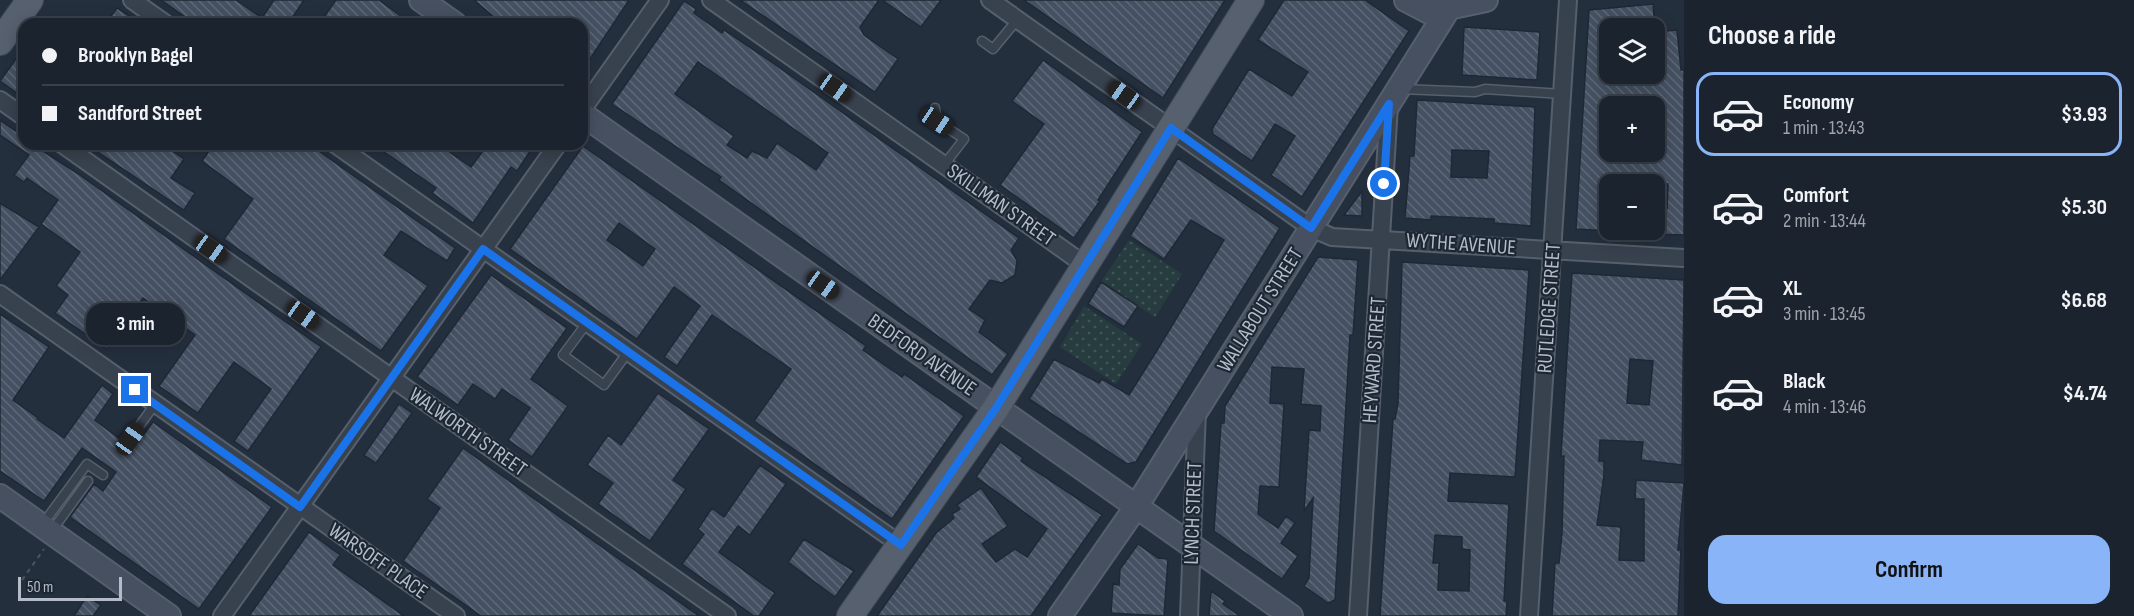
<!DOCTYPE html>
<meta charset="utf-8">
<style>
body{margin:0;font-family:"Sofia Sans Condensed",sans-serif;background:#282f3a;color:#f1f3f6;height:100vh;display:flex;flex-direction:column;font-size:22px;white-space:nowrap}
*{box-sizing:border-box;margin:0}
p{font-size:20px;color:#a0a4aa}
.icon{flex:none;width:33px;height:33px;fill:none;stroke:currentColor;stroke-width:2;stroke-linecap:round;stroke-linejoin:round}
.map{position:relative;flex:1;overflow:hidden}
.drawer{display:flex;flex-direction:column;background:#1b232e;width:450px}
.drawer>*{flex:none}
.guide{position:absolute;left:18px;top:18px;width:570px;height:132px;border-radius:18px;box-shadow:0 3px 15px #0003,0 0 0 2px #39404a;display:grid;align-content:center;height:132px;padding:0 24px;background:#1b232e}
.buttons{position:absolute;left:1599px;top:18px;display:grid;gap:12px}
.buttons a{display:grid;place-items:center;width:66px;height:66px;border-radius:12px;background:#1b232e;box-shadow:0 3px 15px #0003,0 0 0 2px #39404a;font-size:30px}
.scale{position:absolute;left:18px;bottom:15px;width:104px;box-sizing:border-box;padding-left:6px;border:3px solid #b4bcc9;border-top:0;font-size:16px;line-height:21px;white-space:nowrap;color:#b4bcc9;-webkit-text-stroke:4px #1d2633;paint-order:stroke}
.end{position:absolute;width:27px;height:27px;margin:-14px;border:8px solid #1a73e8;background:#fff;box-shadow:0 0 0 3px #fff}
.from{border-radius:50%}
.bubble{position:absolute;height:42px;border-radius:18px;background:#1b232e;box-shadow:0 3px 15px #0003,0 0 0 2px #39404a;font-size:20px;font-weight:700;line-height:42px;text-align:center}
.car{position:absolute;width:18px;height:36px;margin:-18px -9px;border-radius:8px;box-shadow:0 0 4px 2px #0007;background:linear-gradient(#222 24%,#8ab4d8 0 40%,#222 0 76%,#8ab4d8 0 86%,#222 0)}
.guide b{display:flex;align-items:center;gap:21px;height:57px;font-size:22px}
.guide b+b{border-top:2px solid #39404a}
.guide i{width:15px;height:15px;background:#f1f3f6}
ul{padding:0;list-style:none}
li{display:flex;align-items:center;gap:18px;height:84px;margin:0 12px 9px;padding:0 12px;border:3px solid transparent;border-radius:18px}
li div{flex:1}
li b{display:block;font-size:22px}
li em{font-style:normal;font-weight:700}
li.active{border-color:#8ab4f8}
li>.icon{width:54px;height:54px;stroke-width:1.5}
h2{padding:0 24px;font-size:27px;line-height:72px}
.button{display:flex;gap:12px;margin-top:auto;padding:12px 24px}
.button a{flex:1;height:69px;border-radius:18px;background:#8ab4f8;color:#111;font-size:24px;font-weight:700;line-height:69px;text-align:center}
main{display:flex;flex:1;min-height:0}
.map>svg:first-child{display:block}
.grass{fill:url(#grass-dots)}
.building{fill:url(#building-back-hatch);stroke:#1f2835;stroke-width:1.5;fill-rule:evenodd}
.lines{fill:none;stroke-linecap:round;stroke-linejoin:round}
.service-casing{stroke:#565f6c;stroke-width:11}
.minor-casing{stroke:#565f6c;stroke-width:20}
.secondary-casing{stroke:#565f6c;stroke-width:26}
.primary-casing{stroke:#414a57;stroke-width:28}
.path{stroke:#44595c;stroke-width:2;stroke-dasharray:4.5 4.5;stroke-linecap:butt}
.service{stroke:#38414e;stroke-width:8}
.minor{stroke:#38414e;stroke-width:16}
.secondary{stroke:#465061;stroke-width:22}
.primary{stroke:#56606e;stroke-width:26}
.route{stroke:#1a73e8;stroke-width:8}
.labels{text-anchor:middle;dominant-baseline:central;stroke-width:4.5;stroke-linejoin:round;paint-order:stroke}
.street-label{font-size:21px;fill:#b4bcc9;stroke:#1d2633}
</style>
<main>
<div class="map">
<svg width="1684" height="616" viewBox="0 0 1684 616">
<defs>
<pattern id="grass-dots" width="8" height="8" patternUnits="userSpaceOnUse" patternTransform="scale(1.5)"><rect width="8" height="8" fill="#263c3f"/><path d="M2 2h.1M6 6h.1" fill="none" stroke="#435659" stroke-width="1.8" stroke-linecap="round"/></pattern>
<pattern id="building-back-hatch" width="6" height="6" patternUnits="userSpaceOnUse" patternTransform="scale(1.5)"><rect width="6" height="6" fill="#455162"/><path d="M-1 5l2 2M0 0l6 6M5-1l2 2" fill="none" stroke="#5d6877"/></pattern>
</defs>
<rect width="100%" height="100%" fill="#242f3e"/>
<!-- grass -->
<path class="grass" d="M 1129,240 L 1182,274 L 1155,317 L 1101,282 Z
M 1084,306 L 1142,344 L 1116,384 L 1060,347 Z"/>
<!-- building -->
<path class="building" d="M 161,0 L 236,0 L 262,18 L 274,0 L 304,0 L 288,24 L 195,24 Z
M 336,0 L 379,0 L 402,17 L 396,24 L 319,24 Z
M 474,0 L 629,0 L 582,71 L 582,24 L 502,24 Z
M 740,0 L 879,0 L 860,27 L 864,35 L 898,59 L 875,92 Z
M 882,0 L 941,0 L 921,27 Z
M 1024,0 L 1225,0 L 1163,98 Z
M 1284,0 L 1365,0 L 1409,31 L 1302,197 L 1271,175 L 1295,136 L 1275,124 L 1252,161 L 1213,134 L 1212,129 L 1249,69 L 1292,96 L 1308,72 L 1258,40 Z
M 684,1 L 696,9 L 694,13 L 722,33 L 724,30 L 770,61 L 1019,238 L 1011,250 L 1017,261 L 1015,275 L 1002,283 L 990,280 L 969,309 L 985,320 L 979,332 L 1008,354 L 992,375 L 719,180 L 721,177 L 612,104 ZM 698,62 L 828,153 L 816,170 L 777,143 L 767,158 L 752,151 L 747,158 L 727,145 L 734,136 L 675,94 Z
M 1653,4 L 1655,28 L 1610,28 L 1610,74 L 1654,74 L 1654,32 L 1677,30 L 1681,70 L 1684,70 L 1684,235 L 1654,234 L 1654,208 L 1667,209 L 1668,184 L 1610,184 L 1610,231 L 1576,229 L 1589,10 ZM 1610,106 L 1654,106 L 1654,152 L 1610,152 Z
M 117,8 L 129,16 L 123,24 L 105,24 Z
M 1464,27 L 1540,32 L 1537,80 L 1462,75 Z
M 24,48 L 24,98 L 0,81 Z
M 1043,60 L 1142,132 L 1098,200 L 1100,201 L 1074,238 L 1000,185 L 1044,124 L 1012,101 Z
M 1417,100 L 1535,107 L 1531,226 L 1494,223 L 1494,219 L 1431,216 L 1431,220 L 1405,218 L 1410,156 L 1414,156 ZM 1452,150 L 1489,151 L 1487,178 L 1451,177 Z
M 0,120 L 24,137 L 24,144 L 32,144 L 77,173 L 321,347 L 248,451 L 234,441 L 271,389 L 234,362 L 198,413 L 159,386 L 195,335 L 143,298 L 107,349 L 55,313 L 68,295 L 56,286 L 80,252 L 41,224 L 58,200 L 27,178 L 24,182 L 14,175 L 29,155 L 0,135 Z
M 86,144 L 162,144 L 184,159 L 171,178 L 195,193 L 184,210 Z
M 200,144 L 309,144 L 455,248 L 447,261 L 401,231 L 384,255 L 428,286 L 381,351 L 224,239 L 253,199 L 202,161 L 209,151 Z
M 373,144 L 438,144 L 471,167 L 488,144 L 535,144 L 517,171 L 511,167 L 473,223 L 432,193 L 436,188 Z
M 583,146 L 866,346 L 863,350 L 902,377 L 904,374 L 964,416 L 892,519 L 754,421 L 791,369 L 778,360 L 712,315 L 677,366 L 664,357 L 700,306 L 674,287 L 637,339 L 510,249 ZM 619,223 L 655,249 L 643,266 L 607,240 Z
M 1178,158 L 1280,228 L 1136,462 L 1127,464 L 1029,399 L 1054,359 L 1099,383 L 1102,379 L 1129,395 L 1156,352 L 1224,240 L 1191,220 L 1164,259 L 1130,236 Z
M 1362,191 L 1362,216 L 1344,215 Z
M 0,203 L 39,227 L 0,280 Z
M 1318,257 L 1358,260 L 1353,335 L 1350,335 L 1335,600 L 1328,603 L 1304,586 L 1309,578 L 1313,498 L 1304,511 L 1309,430 L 1320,431 L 1321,406 L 1301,404 L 1304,369 L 1272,367 L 1270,403 L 1284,404 L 1279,487 L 1260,486 L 1258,514 L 1278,528 L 1286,516 L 1295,523 L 1281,543 L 1298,556 L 1282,579 L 1214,531 L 1221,423 L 1224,423 L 1225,406 Z
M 1402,262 L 1529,270 L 1515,477 L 1450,473 L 1448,501 L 1509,504 L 1504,601 L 1507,601 L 1506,616 L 1380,616 L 1393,419 L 1395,419 L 1398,403 ZM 1435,535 L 1462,537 L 1462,549 L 1470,550 L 1469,591 L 1438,590 L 1439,563 L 1433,563 Z
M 1572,273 L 1684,280 L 1682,465 L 1641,460 L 1643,442 L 1600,440 L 1599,461 L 1604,461 L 1604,475 L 1597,525 L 1621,527 L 1619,560 L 1644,561 L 1644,499 L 1635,499 L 1636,480 L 1684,483 L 1678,550 L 1681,550 L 1678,616 L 1552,616 L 1555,563 L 1559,563 L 1562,533 L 1564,456 L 1561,456 ZM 1630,359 L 1653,361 L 1649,405 L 1627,403 Z
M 491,275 L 567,328 L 531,379 L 568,406 L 532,457 L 508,440 L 530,408 L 502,389 L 495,399 L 473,384 L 458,405 L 417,377 Z
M 1101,282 L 1138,306 L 1124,327 L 1088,304 Z
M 0,314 L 49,347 L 13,400 L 38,418 L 37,419 L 64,438 L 102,385 L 113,394 L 95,420 L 127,444 L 134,447 L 153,422 L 272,507 L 199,609 L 70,517 L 94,484 L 103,491 L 116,472 L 82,448 L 44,501 L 0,471 Z
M 658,393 L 709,429 L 673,480 L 686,489 L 650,541 L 598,504 L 613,483 L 587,465 L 608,435 L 621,445 Z
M 399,404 L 412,413 L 376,463 L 364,455 Z
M 1000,442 L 1023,458 L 1021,461 L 1102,515 L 1057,579 L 1031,616 L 877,616 L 936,533 L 954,518 L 952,514 L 960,509 L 957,505 L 981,488 L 1008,526 L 982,544 L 996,562 L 1015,549 L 1027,557 L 1047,529 L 976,477 Z
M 463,448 L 633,569 L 699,616 L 481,616 L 460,601 L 403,561 L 440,508 L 427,499 Z
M 760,465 L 786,484 L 750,535 L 738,526 L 719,552 L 775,593 L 759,616 L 754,616 L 682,564 L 704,534 L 698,529 L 712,508 L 724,517 Z
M 309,532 L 340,555 L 333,565 L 404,616 L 249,616 Z
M 804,539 L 854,571 L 835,597 L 788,562 Z
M 1138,544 L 1158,558 L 1168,559 L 1164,616 L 1111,613 L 1113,584 L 1119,585 L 1120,569 Z
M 1211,591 L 1225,601 L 1223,604 L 1240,616 L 1209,616 Z
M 87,596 L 101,605 L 93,616 L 74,616 Z"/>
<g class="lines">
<defs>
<path id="service" d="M 982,41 L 993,49 L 1017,20
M 1401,89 L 1475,92 L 1485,89 L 1562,94
M 935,108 L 937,121 L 964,139 L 944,165
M 587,323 L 563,355 L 604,385 L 628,352
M 130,439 L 155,404
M 42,525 L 87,464 L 103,475
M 51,532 L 88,481"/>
<path id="minor" d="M 132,0 L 166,24
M 711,0 L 1085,265
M 990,0 L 1311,228 L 1332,237 L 1684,258
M 0,100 L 24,117
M 582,110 L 660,0
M 62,144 L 727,616
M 335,144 L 901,545
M 0,294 L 456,616
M 222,616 L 558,144
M 1189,616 L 1197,410
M 1358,616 L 1389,105
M 1529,616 L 1568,0"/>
<path id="secondary" d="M 421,0 L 455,24
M 1406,0 L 1429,12 L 1486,0
M 582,114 L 1291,616
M 0,496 L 169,616
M 1060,616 L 1136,507 L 1454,0"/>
<path id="primary" d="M 0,42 L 30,0
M 850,616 L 996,408 L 1251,0"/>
</defs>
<!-- service casing -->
<use href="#service" class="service-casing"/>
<!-- minor casing -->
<use href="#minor" class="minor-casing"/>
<!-- secondary casing -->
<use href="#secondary" class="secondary-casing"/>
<!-- primary casing -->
<use href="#primary" class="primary-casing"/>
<!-- path -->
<path class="path" d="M 22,580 L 44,549"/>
<!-- service -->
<use href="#service" class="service"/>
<!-- minor -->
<use href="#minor" class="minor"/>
<!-- secondary -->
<use href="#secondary" class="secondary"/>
<!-- primary -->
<use href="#primary" class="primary"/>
</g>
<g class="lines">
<!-- route -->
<path class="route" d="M 135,390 L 300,507 L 483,249 L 901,545 L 996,408 L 1171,128 L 1311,228 L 1389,104 L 1384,184"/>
</g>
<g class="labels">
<!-- street labels -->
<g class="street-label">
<text transform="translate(1001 205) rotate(35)">SKILLMAN STREET</text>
<text transform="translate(1461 244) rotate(4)">WYTHE AVENUE</text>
<text transform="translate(1549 308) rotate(-86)">RUTLEDGE STREET</text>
<text transform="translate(1260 310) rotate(-58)">WALLABOUT STREET</text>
<text transform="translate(922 355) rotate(35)">BEDFORD AVENUE</text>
<text transform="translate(1374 360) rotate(-86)">HEYWARD STREET</text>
<text transform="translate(468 432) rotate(35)">WALWORTH STREET</text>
<text transform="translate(1193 513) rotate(-88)">LYNCH STREET</text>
<text transform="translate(378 561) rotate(35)">WARSOFF PLACE</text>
</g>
</g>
</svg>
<div class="buttons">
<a><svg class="icon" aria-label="layers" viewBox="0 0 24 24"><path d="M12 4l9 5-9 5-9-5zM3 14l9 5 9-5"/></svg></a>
<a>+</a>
<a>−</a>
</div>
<div class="scale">50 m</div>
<i class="end from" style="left:1384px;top:184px"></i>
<i class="end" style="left:135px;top:390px"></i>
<div class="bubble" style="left:86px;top:303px;width:99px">3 min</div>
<i class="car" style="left:835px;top:88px;rotate:125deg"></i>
<i class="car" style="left:1124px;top:95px;rotate:305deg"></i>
<i class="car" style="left:937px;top:121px;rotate:124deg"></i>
<i class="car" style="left:211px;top:249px;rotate:125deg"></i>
<i class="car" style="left:823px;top:285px;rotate:125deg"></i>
<i class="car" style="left:303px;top:315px;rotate:125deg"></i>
<i class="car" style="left:130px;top:439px;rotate:35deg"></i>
<div class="guide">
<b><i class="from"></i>Brooklyn Bagel</b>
<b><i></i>Sandford Street</b>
</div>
</div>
<section class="drawer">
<h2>Choose a ride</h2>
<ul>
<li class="active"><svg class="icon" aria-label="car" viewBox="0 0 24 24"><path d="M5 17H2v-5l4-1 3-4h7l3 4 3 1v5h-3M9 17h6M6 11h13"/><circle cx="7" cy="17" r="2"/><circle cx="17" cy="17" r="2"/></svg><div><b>Economy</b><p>1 min · 13:43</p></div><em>$3.93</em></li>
<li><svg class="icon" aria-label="car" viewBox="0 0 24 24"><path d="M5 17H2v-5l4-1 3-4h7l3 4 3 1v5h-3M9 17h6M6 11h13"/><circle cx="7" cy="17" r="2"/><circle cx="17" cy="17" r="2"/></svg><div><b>Comfort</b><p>2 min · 13:44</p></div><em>$5.30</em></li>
<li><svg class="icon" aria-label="car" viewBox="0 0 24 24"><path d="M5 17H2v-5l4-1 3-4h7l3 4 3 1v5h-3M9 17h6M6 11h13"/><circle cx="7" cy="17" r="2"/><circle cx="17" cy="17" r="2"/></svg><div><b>XL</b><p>3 min · 13:45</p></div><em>$6.68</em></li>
<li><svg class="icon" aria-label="car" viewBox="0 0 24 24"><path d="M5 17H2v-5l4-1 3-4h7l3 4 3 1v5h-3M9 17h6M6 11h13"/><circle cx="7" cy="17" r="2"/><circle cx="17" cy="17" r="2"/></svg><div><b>Black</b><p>4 min · 13:46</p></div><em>$4.74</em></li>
</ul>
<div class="button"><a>Confirm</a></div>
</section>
</main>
